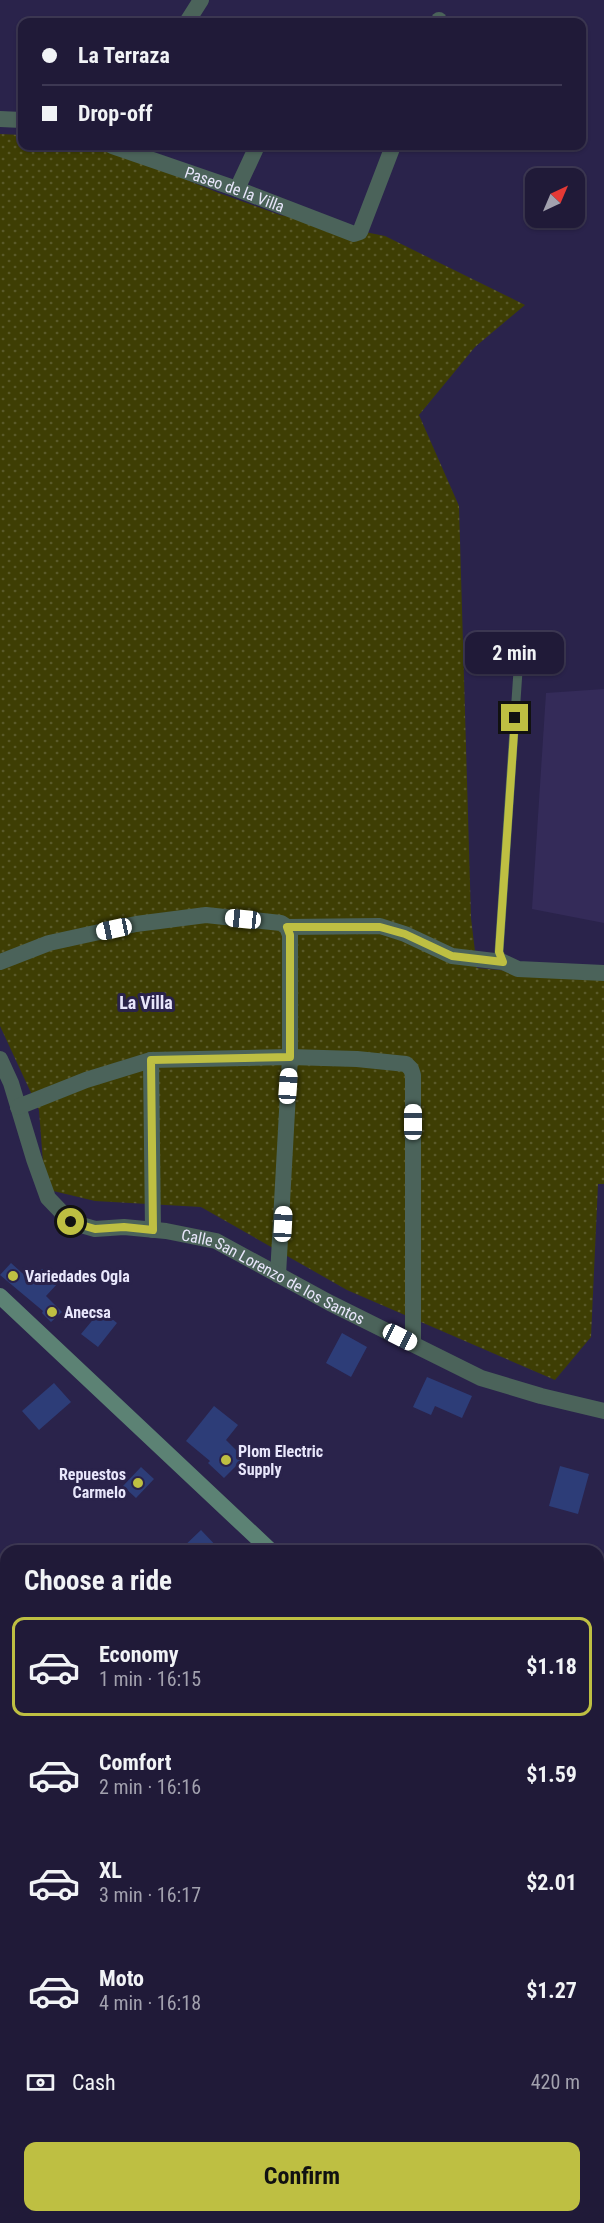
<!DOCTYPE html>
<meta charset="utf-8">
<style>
body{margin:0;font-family:"Roboto Condensed",sans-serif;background:#282340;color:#f1f3f6;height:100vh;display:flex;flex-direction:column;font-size:22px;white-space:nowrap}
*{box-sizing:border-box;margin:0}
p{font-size:20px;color:#a2a1ae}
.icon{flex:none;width:33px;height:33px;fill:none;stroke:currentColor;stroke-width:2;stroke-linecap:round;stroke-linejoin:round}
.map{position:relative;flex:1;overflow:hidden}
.panel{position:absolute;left:0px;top:1545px;width:604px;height:678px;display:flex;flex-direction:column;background:#201a38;border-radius:18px 18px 0 0;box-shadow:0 2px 4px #0004,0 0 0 2px #3d3853}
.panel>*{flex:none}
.banner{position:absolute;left:18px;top:18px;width:568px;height:132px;border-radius:12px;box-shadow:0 2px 4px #0004,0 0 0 2px #3d3853;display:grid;align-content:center;height:132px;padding:0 24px;background:#201a38}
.needle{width:39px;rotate:44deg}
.tools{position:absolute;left:525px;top:168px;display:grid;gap:12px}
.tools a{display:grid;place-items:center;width:60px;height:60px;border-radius:12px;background:#201a38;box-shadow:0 2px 4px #0004,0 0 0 2px #3d3853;font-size:30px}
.end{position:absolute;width:27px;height:27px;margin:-14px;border:8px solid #bebf42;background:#111;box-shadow:0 0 0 3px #111}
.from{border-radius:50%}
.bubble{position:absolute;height:42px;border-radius:12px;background:#201a38;box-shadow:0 2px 4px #0004,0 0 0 2px #3d3853;font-size:20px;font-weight:700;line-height:42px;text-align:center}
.car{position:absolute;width:18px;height:36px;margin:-18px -9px;border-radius:8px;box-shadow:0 0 4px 2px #0007;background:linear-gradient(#fff 24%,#345 0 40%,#fff 0 76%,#345 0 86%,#fff 0)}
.banner b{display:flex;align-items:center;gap:21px;height:57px;font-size:22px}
.banner b+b{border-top:2px solid #3d3853}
.banner i{width:15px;height:15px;background:#f1f3f6}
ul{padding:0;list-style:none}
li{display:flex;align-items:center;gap:18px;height:99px;margin:0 12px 9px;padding:0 12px;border:3px solid transparent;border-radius:12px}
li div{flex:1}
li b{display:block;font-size:22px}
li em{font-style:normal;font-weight:700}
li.on{border-color:#bebf42}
li>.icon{width:54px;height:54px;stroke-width:1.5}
h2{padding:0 24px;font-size:27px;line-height:72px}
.pay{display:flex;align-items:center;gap:15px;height:66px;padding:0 24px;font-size:22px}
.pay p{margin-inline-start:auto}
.action{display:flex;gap:12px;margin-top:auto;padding:12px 24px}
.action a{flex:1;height:69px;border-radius:12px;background:#bebf42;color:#111;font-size:24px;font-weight:700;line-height:69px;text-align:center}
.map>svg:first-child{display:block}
.built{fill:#342b59}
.grass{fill:url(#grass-dots)}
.building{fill:#2d3d78}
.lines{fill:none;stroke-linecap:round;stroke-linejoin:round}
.service{stroke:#4b635a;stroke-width:9}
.minor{stroke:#4b635a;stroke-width:16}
.secondary{stroke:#5c8274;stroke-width:16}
.route{stroke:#bebf42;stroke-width:8}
.poi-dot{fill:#bebf42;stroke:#2a234b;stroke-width:2}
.labels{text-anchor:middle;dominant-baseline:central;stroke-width:6;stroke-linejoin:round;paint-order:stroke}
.street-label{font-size:16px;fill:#e8e6fb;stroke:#2a234b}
.poi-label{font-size:16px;font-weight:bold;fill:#e8e6fb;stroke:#2a234b;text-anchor:start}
.neighbourhood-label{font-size:18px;font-weight:bold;fill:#e8e6fb;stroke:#2a234b}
</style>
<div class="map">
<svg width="604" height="2223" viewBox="0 0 604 2223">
<defs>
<pattern id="grass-dots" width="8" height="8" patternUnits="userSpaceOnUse" patternTransform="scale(1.5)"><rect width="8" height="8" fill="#3e3e04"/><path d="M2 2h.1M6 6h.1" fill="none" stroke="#5a5a2a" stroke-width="1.8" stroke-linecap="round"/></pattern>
</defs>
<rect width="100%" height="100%" fill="#2a234b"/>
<!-- built -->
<path class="built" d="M 604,689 L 604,923 L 532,909 L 546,693 Z"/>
<!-- grass -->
<path class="grass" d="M 0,134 L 22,135 L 22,146 L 103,146 L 219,193 L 280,215 L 385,236 L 525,305 L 475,347 L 419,415 L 459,506 L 471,918 L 477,968 L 604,980 L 604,1184 L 598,1184 L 591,1337 L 555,1380 L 347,1290 L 201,1207 L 95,1201 L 45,1189 L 39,1110 L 0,1026 Z"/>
<!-- building -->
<path class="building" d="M 11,1263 L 31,1281 L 42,1269 L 58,1283 L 46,1296 L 62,1312 L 51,1322 L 42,1313 L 43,1311 L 0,1275 Z
M 101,1310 L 117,1323 L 98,1347 L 81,1334 Z
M 342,1333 L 367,1347 L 351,1377 L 326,1363 Z
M 427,1377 L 472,1396 L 462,1418 L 435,1406 L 431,1415 L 413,1407 Z
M 54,1383 L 71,1402 L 39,1430 L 22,1411 Z
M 214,1406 L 238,1425 L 226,1440 L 244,1458 L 224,1478 L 208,1463 L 210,1461 L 186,1441 Z
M 560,1466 L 589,1474 L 578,1514 L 549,1506 Z
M 141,1467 L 154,1479 L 136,1498 L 123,1486 Z
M 201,1530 L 221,1551 L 179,1551 Z"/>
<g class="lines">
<!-- service -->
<path class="service" d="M 503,962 L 499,952 L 518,671
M 600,1838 L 604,1826
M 598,2042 L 604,2046"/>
<!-- minor -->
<g class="minor">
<path d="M 187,22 L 201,0"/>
<path d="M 439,22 L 439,20"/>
<path d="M 0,119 L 22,120"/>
<path id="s1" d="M 112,146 L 237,189 L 354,234 L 360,232 L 393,146"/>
<path d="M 237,189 L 257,146"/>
<path d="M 287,927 L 380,926 L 405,934 L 452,956 L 503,962 L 518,969 L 604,973"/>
<path d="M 0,962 L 49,943 L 136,924 L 206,915 L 281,923 L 287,927 L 290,935 L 290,1057 L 278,1275"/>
<path id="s2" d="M 0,1059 L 11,1083 L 34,1159 L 48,1198 L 71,1222 L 95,1229 L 124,1227 L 166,1231 L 216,1241 L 330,1303 L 481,1378 L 541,1396 L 604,1411"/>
<path d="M 151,1060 L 153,1230"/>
<path d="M 18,1107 L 86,1080 L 151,1060 L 290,1057 L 357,1059 L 406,1064 L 411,1069 L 413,1075 L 413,1344"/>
<path d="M 0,1672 L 6,1678"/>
<path d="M 0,1894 L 6,1903"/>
<path d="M 0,1927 L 6,1924"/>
<path d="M 0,2080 L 6,2076"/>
<path d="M 79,2223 L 80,2217"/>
<path d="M 175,2223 L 175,2217"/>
<path d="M 418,2223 L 430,2217"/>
</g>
<!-- secondary -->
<path class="secondary" d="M 0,1296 L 271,1551
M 598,1837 L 604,1839
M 598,1856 L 604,1861
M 598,1881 L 604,1890
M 598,2158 L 604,2126
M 587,2223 L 588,2217"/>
</g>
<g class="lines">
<!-- route -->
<path class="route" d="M 71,1222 L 95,1229 L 124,1227 L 153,1230 L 151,1060 L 290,1057 L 290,935 L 287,927 L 380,927 L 405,934 L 452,956 L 503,962 L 499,952 L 515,718"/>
</g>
<!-- markers -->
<g class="poi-dot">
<circle cx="13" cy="1276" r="6"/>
<circle cx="52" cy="1312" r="6"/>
<circle cx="226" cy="1460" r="6"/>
<circle cx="138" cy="1483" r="6"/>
</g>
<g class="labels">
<!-- street labels -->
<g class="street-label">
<text stroke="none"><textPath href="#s1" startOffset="130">Paseo de la Villa</textPath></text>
<text stroke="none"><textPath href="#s2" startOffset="394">Calle San Lorenzo de los Santos</textPath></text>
</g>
<!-- poi labels -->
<g class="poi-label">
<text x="25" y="1276">Variedades Ogla</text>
<text x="64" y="1312">Anecsa</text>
<text x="238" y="1451">Plom Electric<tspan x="238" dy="18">Supply</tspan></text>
<text x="126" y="1474" text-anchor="end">Repuestos<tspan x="126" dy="18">Carmelo</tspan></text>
</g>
<!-- neighbourhood labels -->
<g class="neighbourhood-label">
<text x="146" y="1002">La Villa</text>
</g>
</g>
</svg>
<div class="tools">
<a><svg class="needle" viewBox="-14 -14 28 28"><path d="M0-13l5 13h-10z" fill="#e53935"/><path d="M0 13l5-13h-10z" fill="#a2a1ae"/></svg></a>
</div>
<i class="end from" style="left:71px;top:1222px"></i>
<i class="end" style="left:515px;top:718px"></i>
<div class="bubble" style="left:465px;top:632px;width:99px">2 min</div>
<i class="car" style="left:243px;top:919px;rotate:276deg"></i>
<i class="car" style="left:114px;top:929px;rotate:258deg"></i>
<i class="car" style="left:288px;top:1086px;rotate:4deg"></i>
<i class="car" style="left:413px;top:1122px;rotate:0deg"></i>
<i class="car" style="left:283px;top:1224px;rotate:3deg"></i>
<i class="car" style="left:400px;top:1337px;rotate:117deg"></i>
<div class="banner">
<b><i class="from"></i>La Terraza</b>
<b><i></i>Drop-off</b>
</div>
<section class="panel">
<h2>Choose a ride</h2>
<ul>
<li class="on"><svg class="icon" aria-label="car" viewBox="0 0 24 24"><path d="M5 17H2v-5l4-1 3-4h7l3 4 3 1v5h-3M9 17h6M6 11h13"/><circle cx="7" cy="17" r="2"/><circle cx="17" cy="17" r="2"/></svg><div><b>Economy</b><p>1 min · 16:15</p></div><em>$1.18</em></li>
<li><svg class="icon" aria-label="car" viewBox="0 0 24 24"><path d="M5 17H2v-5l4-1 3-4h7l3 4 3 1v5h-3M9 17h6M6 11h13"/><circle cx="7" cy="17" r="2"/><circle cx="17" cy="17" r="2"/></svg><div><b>Comfort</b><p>2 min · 16:16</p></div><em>$1.59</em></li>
<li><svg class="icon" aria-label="car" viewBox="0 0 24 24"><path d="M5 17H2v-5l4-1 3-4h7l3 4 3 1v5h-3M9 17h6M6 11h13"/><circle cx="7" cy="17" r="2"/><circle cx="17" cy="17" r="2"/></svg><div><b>XL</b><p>3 min · 16:17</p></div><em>$2.01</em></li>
<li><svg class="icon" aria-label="car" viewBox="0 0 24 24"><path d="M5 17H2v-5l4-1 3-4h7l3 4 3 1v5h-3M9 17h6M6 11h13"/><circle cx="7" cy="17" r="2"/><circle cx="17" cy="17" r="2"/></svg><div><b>Moto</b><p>4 min · 16:18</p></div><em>$1.27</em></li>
</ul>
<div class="pay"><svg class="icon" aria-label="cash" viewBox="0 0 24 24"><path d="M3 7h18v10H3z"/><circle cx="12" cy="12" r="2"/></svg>Cash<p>420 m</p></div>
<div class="action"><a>Confirm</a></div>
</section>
</div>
